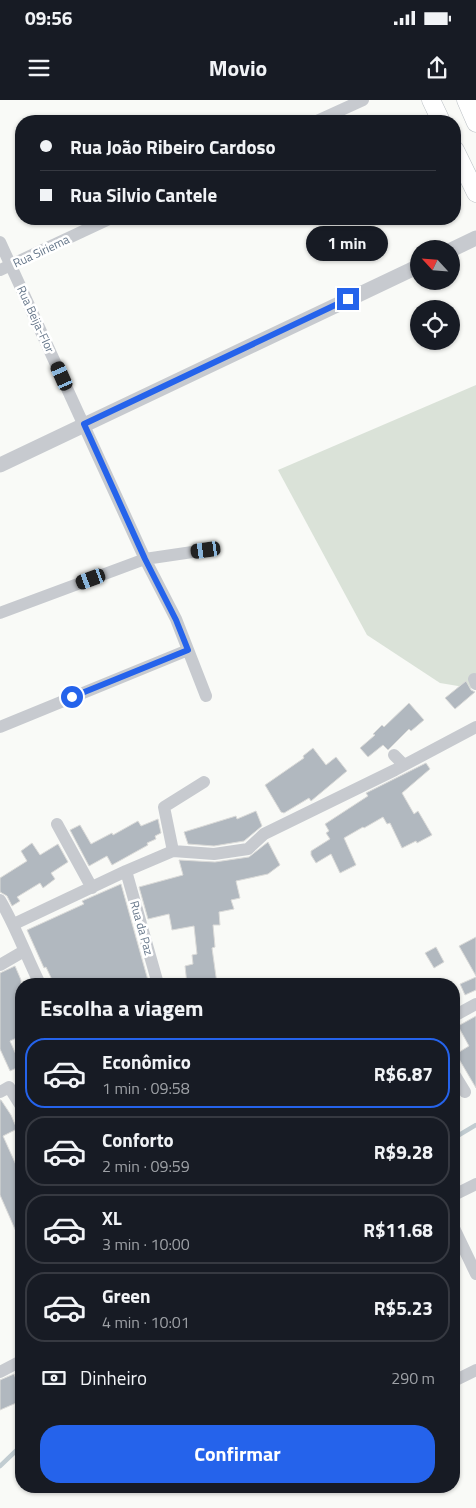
<!DOCTYPE html>
<html lang="pt">
<meta charset="utf-8">
<style>
body{margin:0;font-family:"Titillium Web",sans-serif;background:#20242c;color:#f1f3f6;height:100vh;display:flex;flex-direction:column;font-size:19px;white-space:nowrap}
*{box-sizing:border-box;margin:0}
p{font-size:16px;color:#9ea1a6}
.icon{flex:none;width:28px;height:28px;fill:none;stroke:currentColor;stroke-width:2;stroke-linecap:round;stroke-linejoin:round}
.map{position:relative;flex:1;overflow:hidden}
.panel{position:absolute;left:15px;top:878px;width:445px;height:515px;display:flex;flex-direction:column;background:#171b24;border-radius:20px;box-shadow:0 1px 4px #0004}
.panel>*{flex:none}
.hud{position:absolute;left:15px;top:15px;width:446px;height:110px;border-radius:20px;box-shadow:0 1px 4px #0004;display:grid;align-content:center;height:110px;padding:0 25px;background:#171b24}
.needle{width:32px;rotate:296deg}
.fabs{position:absolute;left:410px;top:140px;display:grid;gap:10px}
.fabs a{display:grid;place-items:center;width:50px;height:50px;border-radius:50%;background:#171b24;box-shadow:0 1px 4px #0004;font-size:25px}
.end{position:absolute;width:22px;height:22px;margin:-11px;border:6px solid #2563eb;background:#fff;box-shadow:0 0 0 2px #fff}
.from{border-radius:50%}
.bubble{position:absolute;height:35px;border-radius:18px;background:#171b24;box-shadow:0 1px 4px #0004;font-size:16px;font-weight:700;line-height:35px;text-align:center}
.car{position:absolute;width:15px;height:30px;margin:-15px -8px;border-radius:6px;box-shadow:0 0 4px 1px #0007;background:linear-gradient(#222 24%,#8ab4d8 0 40%,#222 0 76%,#8ab4d8 0 86%,#222 0)}
.hud b{display:flex;align-items:center;gap:18px;height:48px;font-size:19px}
.hud b+b{border-top:1px solid #363941}
.hud i{width:12px;height:12px;background:#f1f3f6}
ul{padding:0;list-style:none}
li{display:flex;align-items:center;gap:15px;height:70px;margin:0 10px 8px;padding:0 15px;border:2px solid #363941;border-radius:20px}
li div{flex:1}
li b{display:block;font-size:19px}
li em{font-style:normal;font-weight:700}
li.active{border-color:#2563eb}
li>.icon{width:45px;height:45px;stroke-width:1.5}
h2{padding:0 25px;font-size:22px;line-height:60px}
.pay{display:flex;align-items:center;gap:12px;height:55px;padding:0 25px;font-size:19px}
.pay p{margin-inline-start:auto}
.cta{display:flex;gap:10px;margin-top:auto;padding:10px 25px}
.cta a{flex:1;height:58px;border-radius:20px;background:#2563eb;color:#fff;font-size:20px;font-weight:700;line-height:58px;text-align:center}
.status{display:flex;justify-content:space-between;align-items:center;height:35px;padding:0 25px;background:#171b24;direction:ltr}
.status svg{height:14px;fill:currentColor}
header{display:flex;justify-content:space-between;align-items:center;height:65px;padding:0 25px;background:#171b24;font-size:22px;font-weight:700}
.map>svg:first-child{display:block}
.green{fill:#dae2d8}
.lines{fill:none;stroke-linecap:round;stroke-linejoin:round}
.stream{stroke:#c1ccd1;stroke-width:4.5}
.building{fill:#b1b8bf;stroke:#dbdbd9}
.secondary-casing{stroke:#bbc0c5;stroke-width:19}
.minor{stroke:#c7cacf;stroke-width:12}
.tertiary{stroke:#c7cacf;stroke-width:15}
.secondary{stroke:#fff;stroke-width:18}
.route{stroke:#2563eb;stroke-width:6}
.labels{text-anchor:middle;dominant-baseline:central;stroke-width:5;stroke-linejoin:round;paint-order:stroke}
.street-label{font-size:12px;fill:#66778a;stroke:#fff}
</style>
<div class="status"><b>09:56</b><svg viewBox="0 0 49 12"><path d="M0 12V9h3v3zM5 12V6h3v6zM10 12V3h3v9zM15 12V0h3v12zM26 1h20v11H26zM47 4h2v5h-2z"/></svg></div>
<header><svg class="icon" aria-label="menu" viewBox="0 0 24 24"><path d="M4 6h16M4 12h16M4 18h16"/></svg>Movio<svg class="icon" aria-label="share" viewBox="0 0 24 24"><path d="M12 15V3M7 8l5-5 5 5M5 13v7h14v-7"/></svg></header>
<div class="map">
<svg width="476" height="1408" viewBox="0 0 476 1408">
<rect width="100%" height="100%" fill="#f9faf7"/>
<!-- green -->
<path class="green" d="M 476,285 L 476,589 L 440,583 L 367,535 L 278,370 Z"/>
<g class="lines">
<!-- stream -->
<path class="stream" d="M 454,1038 L 476,1025
M 0,1366 L 21,1346"/>
</g>
<!-- building -->
<path class="building" d="M 466,581 L 471,590 L 475,592 L 455,609 L 445,598 Z
M 409,603 L 424,620 L 411,631 L 409,629 L 388,650 L 383,645 L 368,657 L 360,648 L 375,635 L 373,634 L 382,625 L 384,627 Z
M 313,648 L 326,665 L 336,657 L 347,671 L 311,701 L 309,698 L 284,713 L 281,712 L 265,685 L 304,658 L 303,656 Z
M 426,663 L 430,669 L 402,693 L 414,714 L 418,711 L 432,735 L 417,743 L 416,741 L 402,748 L 390,723 L 387,724 L 383,717 L 364,728 L 363,727 L 344,738 L 356,765 L 340,773 L 331,754 L 316,763 L 311,755 L 311,751 L 330,739 L 326,733 L 329,731 L 325,724 L 368,696 L 366,693 Z
M 256,711 L 262,726 L 244,741 L 214,746 L 188,744 L 184,732 L 236,716 L 237,719 Z
M 158,719 L 161,733 L 155,736 L 156,739 L 147,743 L 148,745 L 112,765 L 107,756 L 89,766 L 70,730 L 80,725 L 91,744 L 112,733 L 113,735 L 138,721 L 141,726 Z
M 268,742 L 280,765 L 268,774 L 236,781 L 240,798 L 231,800 L 234,809 L 219,812 L 220,825 L 213,825 L 215,847 L 212,848 L 217,884 L 187,884 L 185,866 L 193,864 L 192,855 L 197,854 L 194,826 L 172,830 L 169,814 L 148,819 L 139,787 L 183,775 L 179,760 L 215,762 L 249,757 Z
M 32,743 L 40,755 L 58,744 L 68,762 L 51,773 L 55,779 L 43,788 L 40,783 L 17,797 L 20,801 L 12,806 L 7,796 L 0,792 L 0,778 L 27,761 L 21,751 Z
M 121,784 L 149,884 L 54,884 L 46,867 L 44,868 L 27,830 L 84,804 L 82,801 Z
M 476,837 L 476,876 L 459,846 Z
M 436,847 L 444,862 L 434,868 L 425,853 Z
M 15,866 L 21,880 L 21,936 L 10,941 L 21,966 L 10,971 L 0,949 L 0,873 Z
M 476,877 L 476,890 L 465,895 L 460,884 Z
M 476,916 L 476,988 L 456,954 L 469,946 L 458,926 Z
M 0,1000 L 1,1000 L 11,1015 L 17,1029 L 3,1036 L 21,1076 L 21,1143 L 0,1095 Z
M 14,1274 L 21,1292 L 21,1301 L 0,1310 L 0,1280 Z"/>
<g class="lines">
<defs>
<path id="secondary" d="M 431,0 L 441,21
M 466,0 L 476,23
M 455,50 L 476,93"/>
</defs>
<!-- secondary casing -->
<use href="#secondary" class="secondary-casing"/>
<!-- minor -->
<path class="minor" d="M 317,21 L 363,0
M 0,142 L 145,459 L 176,519 L 206,596
M 0,170 L 109,119
M 0,513 L 145,459 L 206,450
M 474,579 L 476,584
M 0,627 L 188,550
M 394,655 L 404,665
M 57,724 L 92,788
M 173,751 L 164,707 L 204,682
M 126,771 L 158,884
M 0,800 C 16,827 26,856 40,884
M 14,824 L 126,771 L 173,751 L 214,754 L 248,749 L 264,734 L 395,670 L 476,627
M 0,865 L 24,851
M 454,916 L 476,904
M 454,974 L 465,992
M 0,992 L 9,987 L 21,1006
M 454,1095 L 476,1084
M 454,1128 L 476,1174
M 0,1272 L 21,1261
M 454,1281 L 476,1270"/>
<!-- tertiary -->
<path class="tertiary" d="M 451,150 L 476,138
M 0,365 L 419,166"/>
<!-- secondary -->
<use href="#secondary" class="secondary"/>
</g>
<g class="lines">
<!-- route -->
<path class="route" d="M 72,597 L 188,550 L 176,520 L 145,459 L 84,324 L 348,199"/>
</g>
<g class="labels">
<!-- street labels -->
<g class="street-label">
<text transform="translate(41 151) rotate(-25)">Rua Siriema</text>
<text transform="translate(36 219) rotate(65)">Rua Beija-Flor</text>
<text transform="translate(142 828) rotate(74)">Rua da Paz</text>
</g>
</g>
</svg>
<div class="fabs">
<a><svg class="needle" viewBox="-14 -14 28 28"><path d="M0-13l5 13h-10z" fill="#e53935"/><path d="M0 13l5-13h-10z" fill="#9ea1a6"/></svg></a>
<a><svg class="icon" aria-label="locate" viewBox="0 0 24 24"><circle cx="12" cy="12" r="6"/><path d="M12 2v4M12 18v4M2 12h4M18 12h4"/></svg></a>
</div>
<i class="end from" style="left:72px;top:597px"></i>
<i class="end" style="left:348px;top:199px"></i>
<div class="bubble" style="left:306px;top:126px;width:82px">1 min</div>
<i class="car" style="left:62px;top:276px;rotate:336deg"></i>
<i class="car" style="left:206px;top:450px;rotate:262deg"></i>
<i class="car" style="left:91px;top:479px;rotate:250deg"></i>
<div class="hud">
<b><i class="from"></i>Rua João Ribeiro Cardoso</b>
<b><i></i>Rua Silvio Cantele</b>
</div>
<section class="panel">
<h2>Escolha a viagem</h2>
<ul>
<li class="active"><svg class="icon" aria-label="car" viewBox="0 0 24 24"><path d="M5 17H2v-5l4-1 3-4h7l3 4 3 1v5h-3M9 17h6M6 11h13"/><circle cx="7" cy="17" r="2"/><circle cx="17" cy="17" r="2"/></svg><div><b>Econômico</b><p>1 min · 09:58</p></div><em>R$6.87</em></li>
<li><svg class="icon" aria-label="car" viewBox="0 0 24 24"><path d="M5 17H2v-5l4-1 3-4h7l3 4 3 1v5h-3M9 17h6M6 11h13"/><circle cx="7" cy="17" r="2"/><circle cx="17" cy="17" r="2"/></svg><div><b>Conforto</b><p>2 min · 09:59</p></div><em>R$9.28</em></li>
<li><svg class="icon" aria-label="car" viewBox="0 0 24 24"><path d="M5 17H2v-5l4-1 3-4h7l3 4 3 1v5h-3M9 17h6M6 11h13"/><circle cx="7" cy="17" r="2"/><circle cx="17" cy="17" r="2"/></svg><div><b>XL</b><p>3 min · 10:00</p></div><em>R$11.68</em></li>
<li><svg class="icon" aria-label="car" viewBox="0 0 24 24"><path d="M5 17H2v-5l4-1 3-4h7l3 4 3 1v5h-3M9 17h6M6 11h13"/><circle cx="7" cy="17" r="2"/><circle cx="17" cy="17" r="2"/></svg><div><b>Green</b><p>4 min · 10:01</p></div><em>R$5.23</em></li>
</ul>
<div class="pay"><svg class="icon" aria-label="cash" viewBox="0 0 24 24"><path d="M3 7h18v10H3z"/><circle cx="12" cy="12" r="2"/></svg>Dinheiro<p>290 m</p></div>
<div class="cta"><a>Confirmar</a></div>
</section>
</div>
